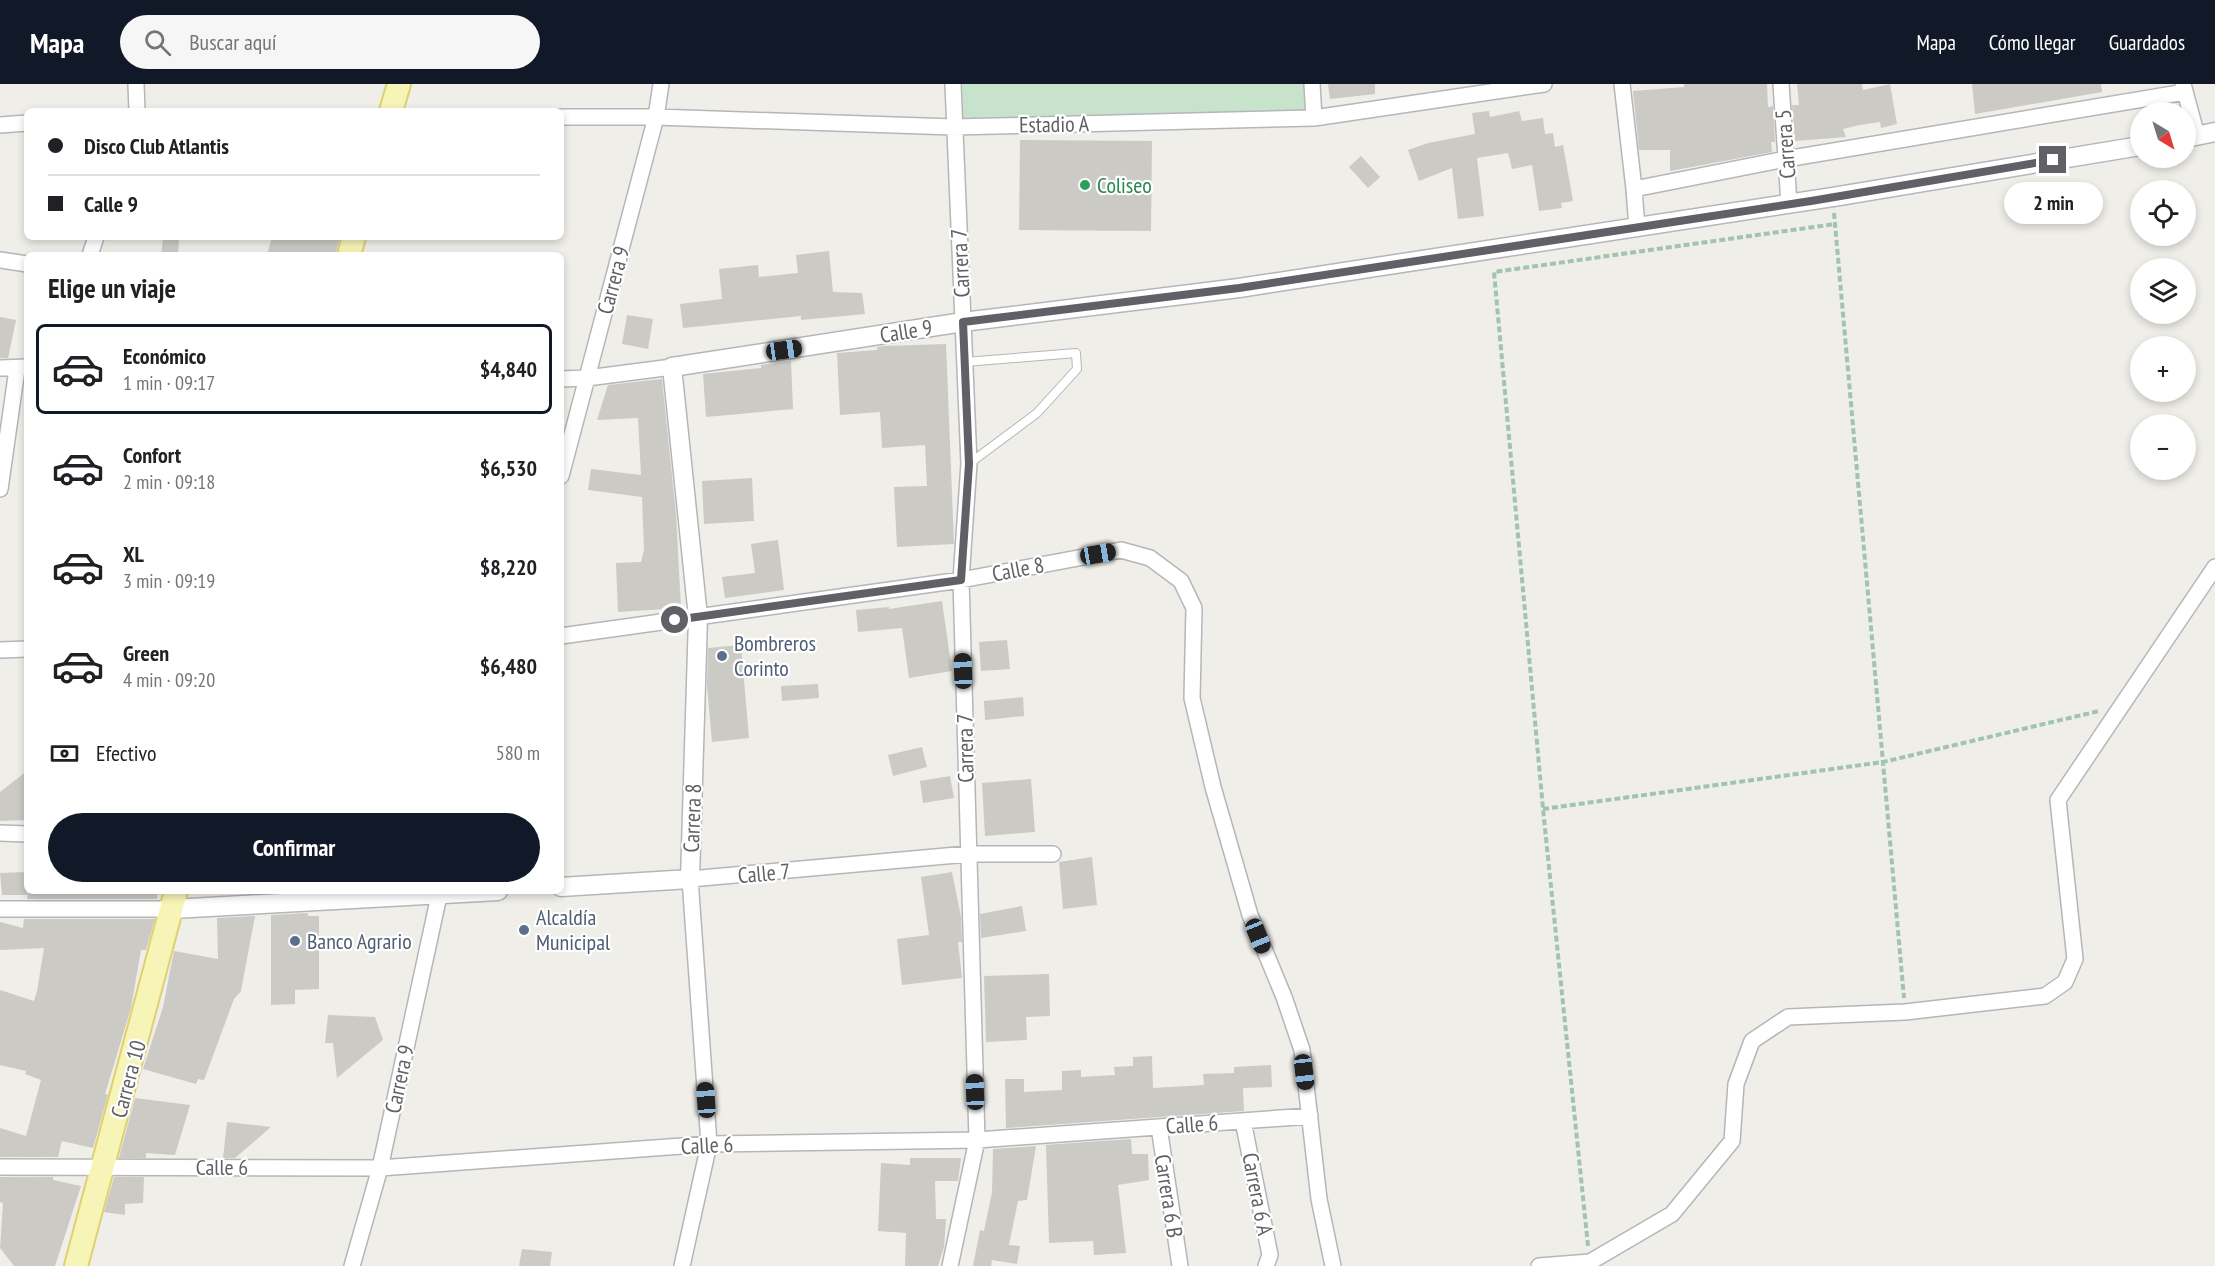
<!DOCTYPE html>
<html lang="es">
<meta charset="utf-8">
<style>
body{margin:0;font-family:"PT Sans Narrow",sans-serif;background:#f6f6f6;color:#202124;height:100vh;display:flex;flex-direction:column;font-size:22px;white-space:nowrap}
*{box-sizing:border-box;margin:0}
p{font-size:20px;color:#757577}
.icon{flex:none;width:33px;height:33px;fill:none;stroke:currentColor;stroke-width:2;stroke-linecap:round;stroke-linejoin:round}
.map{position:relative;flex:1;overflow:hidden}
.drawer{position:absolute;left:24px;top:168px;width:540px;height:642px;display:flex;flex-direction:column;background:#fff;border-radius:9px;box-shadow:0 3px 9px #0003}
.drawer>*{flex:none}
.banner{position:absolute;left:24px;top:24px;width:540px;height:132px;border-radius:9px;box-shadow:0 3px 9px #0003;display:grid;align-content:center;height:132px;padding:0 24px;background:#fff}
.needle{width:39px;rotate:142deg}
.controls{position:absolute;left:2130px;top:18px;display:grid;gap:12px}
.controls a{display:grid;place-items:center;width:66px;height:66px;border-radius:50%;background:#fff;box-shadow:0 3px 9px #0003;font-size:30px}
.end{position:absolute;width:27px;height:27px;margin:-14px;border:8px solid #5f6166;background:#fff;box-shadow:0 0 0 3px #fff}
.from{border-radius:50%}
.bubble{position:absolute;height:42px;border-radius:21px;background:#fff;box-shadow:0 3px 9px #0003;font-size:20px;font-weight:800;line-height:42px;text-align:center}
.car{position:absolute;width:18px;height:36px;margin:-18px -9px;border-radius:8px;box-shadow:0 0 4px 2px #0007;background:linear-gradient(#222 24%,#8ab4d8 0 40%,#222 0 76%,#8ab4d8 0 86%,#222 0)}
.banner b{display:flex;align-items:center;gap:21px;height:57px;font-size:22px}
.banner b+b{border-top:2px solid #e0e0e0}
.banner i{width:15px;height:15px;background:#202124}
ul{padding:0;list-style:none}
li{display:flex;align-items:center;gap:18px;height:90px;margin:0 12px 9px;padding:0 12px;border:3px solid transparent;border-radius:9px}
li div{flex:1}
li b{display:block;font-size:22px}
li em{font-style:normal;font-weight:800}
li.selected{border-color:#111827}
li>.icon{width:54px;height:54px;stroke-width:1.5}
h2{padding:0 24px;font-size:27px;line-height:72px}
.pay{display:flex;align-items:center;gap:15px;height:66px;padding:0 24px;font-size:22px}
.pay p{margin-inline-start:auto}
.primary-button{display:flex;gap:12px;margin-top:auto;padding:12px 24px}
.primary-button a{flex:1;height:69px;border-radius:36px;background:#111827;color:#fff;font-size:24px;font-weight:800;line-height:69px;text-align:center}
header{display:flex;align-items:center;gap:36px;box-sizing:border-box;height:84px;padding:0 30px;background:#111827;color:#fff}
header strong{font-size:28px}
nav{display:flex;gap:33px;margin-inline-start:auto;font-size:21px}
.search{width:420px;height:54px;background:#f6f6f6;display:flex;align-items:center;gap:15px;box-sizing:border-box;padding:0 21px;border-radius:33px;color:#757577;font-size:22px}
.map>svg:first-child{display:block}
.green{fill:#c8e3cb}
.building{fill:#cbcac4}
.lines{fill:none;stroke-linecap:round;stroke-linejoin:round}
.service-casing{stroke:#b5b6ba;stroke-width:10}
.minor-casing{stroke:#b5b6ba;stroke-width:18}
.tertiary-casing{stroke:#b5b6ba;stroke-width:21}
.primary-casing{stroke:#e1d06f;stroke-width:26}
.path{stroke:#a1c4b0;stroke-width:4;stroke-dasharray:6 3;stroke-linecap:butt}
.service{stroke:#fff;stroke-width:8}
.minor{stroke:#fff;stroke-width:15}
.tertiary{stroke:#fff;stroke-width:18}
.primary{stroke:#f6f4b6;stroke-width:22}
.route{stroke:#5f6166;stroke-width:8}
.leisure-dot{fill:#2e9e5b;stroke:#fff;stroke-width:2}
.service-dot{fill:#5c6f8a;stroke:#fff;stroke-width:2}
.labels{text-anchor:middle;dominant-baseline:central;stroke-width:4.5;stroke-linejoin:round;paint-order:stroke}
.street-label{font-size:22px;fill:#5f6166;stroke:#fff}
.leisure-label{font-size:22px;fill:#27864d;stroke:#fff;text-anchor:start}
.service-label{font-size:22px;fill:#4e5e75;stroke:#fff;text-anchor:start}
</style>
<header>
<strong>Mapa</strong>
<div class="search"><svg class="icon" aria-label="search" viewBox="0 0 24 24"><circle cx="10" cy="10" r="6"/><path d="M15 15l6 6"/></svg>Buscar aquí</div>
<nav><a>Mapa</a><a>Cómo llegar</a><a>Guardados</a></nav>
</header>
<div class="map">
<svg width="2215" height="1182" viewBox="0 0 2215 1182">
<rect width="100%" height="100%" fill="#efeee8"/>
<!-- green -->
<path class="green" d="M 962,0 L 1305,0 L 1307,28 L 963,35 Z"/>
<!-- building -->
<path class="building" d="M 1328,0 L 1375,0 L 1375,10 L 1330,15 Z
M 1684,0 L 1767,0 L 1768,23 L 1773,22 L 1775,58 L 1771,58 L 1772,68 L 1670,87 L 1670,66 L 1639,66 L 1633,7 L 1684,3 Z
M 1797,0 L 1862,0 L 1863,6 L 1890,0 L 1897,40 L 1881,44 L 1880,38 L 1860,41 L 1843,45 L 1846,53 L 1795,57 L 1792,21 L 1799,21 Z
M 1972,0 L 2101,0 L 2102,8 L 1975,30 Z
M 1489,27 L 1490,33 L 1519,27 L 1522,37 L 1543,34 L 1545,50 L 1553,49 L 1555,63 L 1563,61 L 1573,117 L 1561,119 L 1562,124 L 1539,127 L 1532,81 L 1512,85 L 1508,69 L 1477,74 L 1484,132 L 1458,135 L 1452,84 L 1419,97 L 1408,66 L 1428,59 L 1475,50 L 1472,29 Z
M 1020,56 L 1152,57 L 1151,147 L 1019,146 Z
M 1361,72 L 1380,93 L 1368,104 L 1349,83 Z
M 272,153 L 340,153 L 335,171 L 267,171 Z
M 163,154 L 179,156 L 178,171 L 161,171 Z
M 829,167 L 833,208 L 862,209 L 865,230 L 801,236 L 801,232 L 683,244 L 680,220 L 722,215 L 719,185 L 758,181 L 759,193 L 798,189 L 796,171 Z
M 627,231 L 653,235 L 648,265 L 622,260 Z
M 0,233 L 16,236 L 8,274 L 0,274 Z
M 946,260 L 954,460 L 897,463 L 894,403 L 927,402 L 925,361 L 882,364 L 880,328 L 840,331 L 837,269 L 877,266 L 877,263 L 884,262 Z
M 791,277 L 793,325 L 706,333 L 703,290 L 761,284 L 761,281 Z
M 662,295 L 676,430 L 681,524 L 618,528 L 616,479 L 641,478 L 644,466 L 642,413 L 588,406 L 591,385 L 641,391 L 638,334 L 597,336 L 608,301 Z
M 752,394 L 754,437 L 704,440 L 702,397 Z
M 778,456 L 784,506 L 725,514 L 722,493 L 755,489 L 751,460 Z
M 942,517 L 952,587 L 909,594 L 902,544 L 858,548 L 856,526 L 889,523 L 889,525 Z
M 1007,556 L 1010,585 L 981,587 L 979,558 Z
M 741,561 L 749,654 L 712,658 L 707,602 L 708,564 Z
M 818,600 L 819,614 L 782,617 L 781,602 Z
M 1023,613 L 1024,632 L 985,636 L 984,617 Z
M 922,663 L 927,683 L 893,692 L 888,671 Z
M 27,687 L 27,736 L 0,737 L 0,708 Z
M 950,692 L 954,714 L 923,719 L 920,697 Z
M 1031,695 L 1035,748 L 985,752 L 982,699 Z
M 1092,773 L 1097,821 L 1063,825 L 1059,778 Z
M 27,788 L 27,811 L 2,811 L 0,789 Z
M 952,788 L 961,833 L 962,858 L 958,858 L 962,894 L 902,901 L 897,855 L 929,851 L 921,793 Z
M 28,807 L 157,807 L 157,815 L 27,815 Z
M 1022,822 L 1026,847 L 981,854 L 980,830 Z
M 308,829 L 308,832 L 319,832 L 319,905 L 295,906 L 295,920 L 271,921 L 271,831 Z
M 255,832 L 241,907 L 234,915 L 204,996 L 198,995 L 196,1000 L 143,985 L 163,923 L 174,867 L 218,875 L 217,834 Z
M 24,835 L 155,835 L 146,866 L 141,866 L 131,924 L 105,1010 L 108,1011 L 93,1064 L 62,1057 L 58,1073 L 0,1073 L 0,1044 L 26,1052 L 41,996 L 25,990 L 26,987 L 0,981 L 0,906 L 34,917 L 37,907 L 44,864 L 0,866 L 0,838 L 23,844 Z
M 1049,890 L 1050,932 L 1026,933 L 1027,956 L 986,958 L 984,892 Z
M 328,931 L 375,933 L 383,956 L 337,994 L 333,959 L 325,959 Z
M 1152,972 L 1153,1004 L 1204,1001 L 1203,990 L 1234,989 L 1234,983 L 1271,981 L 1272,1003 L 1243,1004 L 1244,1027 L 1006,1044 L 1005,995 L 1024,995 L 1024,1008 L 1062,1006 L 1062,987 L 1081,986 L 1081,993 L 1115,991 L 1114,983 L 1133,982 L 1133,973 Z
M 135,1014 L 190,1021 L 175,1071 L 146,1069 L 146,1074 L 119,1074 Z
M 227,1038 L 271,1043 L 235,1074 L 223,1074 Z
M 1131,1055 L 1132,1070 L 1148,1070 L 1149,1096 L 1118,1101 L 1126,1169 L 1094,1171 L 1093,1157 L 1049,1159 L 1046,1061 L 1044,1061 Z
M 1036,1062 L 1027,1116 L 1018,1117 L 1009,1161 L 1020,1162 L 1017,1180 L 992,1176 L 991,1182 L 973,1182 L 980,1146 L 984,1147 L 992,1108 L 993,1065 Z
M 910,1074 L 961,1074 L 958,1097 L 935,1097 L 936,1135 L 946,1135 L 944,1163 L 938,1182 L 905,1182 L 906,1149 L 878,1147 L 881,1079 L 910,1081 Z
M 0,1093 L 53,1093 L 53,1096 L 81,1102 L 55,1182 L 14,1182 L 0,1164 L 3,1119 L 0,1118 Z
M 144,1093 L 143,1119 L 125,1120 L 125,1131 L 104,1128 L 114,1093 Z
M 522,1165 L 552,1168 L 550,1182 L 519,1182 Z"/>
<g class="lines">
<defs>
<path id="service" d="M 965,278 L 1076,269 L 1077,285 L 1037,329 L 970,379"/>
<path id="minor" d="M 136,0 L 137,27
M 1312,0 L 1314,34
M 1622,0 L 1634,105
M 1781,0 L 1789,120
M 2183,0 L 2197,52
M 561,33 L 656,33 L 953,43 L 1314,34 L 1544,0
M 0,41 L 27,39
M 1637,144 L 1634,105 L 1786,75 L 2185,8
M 90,171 L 96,153
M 0,176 L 27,180
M 0,284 L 27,283
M 561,295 L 587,294 L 672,283
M 561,392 L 656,33 L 661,0
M 0,405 L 17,285
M 561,552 L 961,496 L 1121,466 L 1150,474 L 1181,497 L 1194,524 L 1192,614 L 1213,703 L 1250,831 L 1284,913 L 1302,966 L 1319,1115 L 1333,1182
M 0,566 L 27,565
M 0,749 L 27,750
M 0,825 L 172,825
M 1243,1037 L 1270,1171 L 1266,1182
M 1159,1043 L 1180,1182
M 0,1083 L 380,1084 L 709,1060 L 977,1056 L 1310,1032
M 352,1182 L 380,1084 L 440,807
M 682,1182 L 709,1060 L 690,795 L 968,770 L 1053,770
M 950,1182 L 977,1056 L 961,496 L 969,379 L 953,0
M 1539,1182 L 1590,1178 L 1672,1130 L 1732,1057 L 1736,1000 L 1752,957 L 1788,933 L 1905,928 L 2045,912 L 2065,898 L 2075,875 L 2058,716 L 2215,483"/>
<path id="tertiary" d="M 2186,54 L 2215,48
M 561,803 L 690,795 L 698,533 L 672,283 L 963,238 L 1239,204 L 1833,113 L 2140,62
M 172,825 L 498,807"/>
<path id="primary" d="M 391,27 L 399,0
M 349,171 L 354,153
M 76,1182 L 176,807"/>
</defs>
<!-- service casing -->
<use href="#service" class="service-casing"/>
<!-- minor casing -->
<use href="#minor" class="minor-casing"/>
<!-- tertiary casing -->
<use href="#tertiary" class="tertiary-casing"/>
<!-- primary casing -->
<use href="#primary" class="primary-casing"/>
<!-- path -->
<path class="path" d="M 1834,129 L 1904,914
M 1543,725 L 1883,678 L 2099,627
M 1588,1162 L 1543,725 L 1494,188 L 1835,140"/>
<!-- service -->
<use href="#service" class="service"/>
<!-- minor -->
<use href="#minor" class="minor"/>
<!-- tertiary -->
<use href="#tertiary" class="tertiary"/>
<!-- primary -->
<use href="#primary" class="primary"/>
</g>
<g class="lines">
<!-- route -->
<path class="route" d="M 675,536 L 961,496 L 969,380 L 963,238 L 1239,204 L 1811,117 L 2053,76"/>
</g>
<!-- markers -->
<circle class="leisure-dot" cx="1085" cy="101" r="6"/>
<g class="service-dot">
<circle cx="722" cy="572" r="6"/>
<circle cx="524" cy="846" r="6"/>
<circle cx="295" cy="857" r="6"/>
</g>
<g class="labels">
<!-- street labels -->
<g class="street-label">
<text transform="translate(1054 40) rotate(-1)">Estadio A</text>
<text transform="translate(1785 60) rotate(-94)">Carrera 5</text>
<text transform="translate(960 179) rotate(-93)">Carrera 7</text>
<text transform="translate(613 196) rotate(-75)">Carrera 9</text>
<text transform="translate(906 247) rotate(-9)">Calle 9</text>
<text transform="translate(1018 485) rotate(-11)">Calle 8</text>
<text transform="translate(965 664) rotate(-91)">Carrera 7</text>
<text transform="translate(692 734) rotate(-88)">Carrera 8</text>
<text transform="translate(764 789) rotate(-5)">Calle 7</text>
<text transform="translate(128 995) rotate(-75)">Carrera 10</text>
<text transform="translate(399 995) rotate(-78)">Carrera 9</text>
<text transform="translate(1192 1040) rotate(-4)">Calle 6</text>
<text transform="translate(707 1061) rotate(-3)">Calle 6</text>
<text x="222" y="1083">Calle 6</text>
<text transform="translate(1258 1110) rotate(79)">Carrera 6 A</text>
<text transform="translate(1169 1112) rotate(81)">Carrera 6 B</text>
</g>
<!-- leisure labels -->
<g class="leisure-label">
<text x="1097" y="101">Coliseo</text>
</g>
<!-- service labels -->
<g class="service-label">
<text x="734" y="559">Bombreros<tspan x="734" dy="25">Corinto</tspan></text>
<text x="536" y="833">Alcaldía<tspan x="536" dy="25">Municipal</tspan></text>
<text x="307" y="857">Banco Agrario</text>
</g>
</g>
</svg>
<div class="controls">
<a><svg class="needle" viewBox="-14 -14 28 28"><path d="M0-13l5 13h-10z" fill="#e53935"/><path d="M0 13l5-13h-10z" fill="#757577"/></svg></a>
<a><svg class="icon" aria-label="locate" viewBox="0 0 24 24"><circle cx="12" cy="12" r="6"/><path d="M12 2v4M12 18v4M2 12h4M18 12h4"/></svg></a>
<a><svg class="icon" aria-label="layers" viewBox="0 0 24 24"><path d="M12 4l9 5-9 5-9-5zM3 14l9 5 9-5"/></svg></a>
<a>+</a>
<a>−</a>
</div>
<i class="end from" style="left:675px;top:536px"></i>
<i class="end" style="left:2053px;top:76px"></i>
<div class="bubble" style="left:2004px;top:98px;width:99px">2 min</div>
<i class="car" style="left:784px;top:266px;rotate:82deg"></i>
<i class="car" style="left:1098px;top:470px;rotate:80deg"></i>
<i class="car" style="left:963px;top:587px;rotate:358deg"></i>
<i class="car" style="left:1258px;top:852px;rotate:158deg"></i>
<i class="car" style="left:1304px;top:988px;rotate:173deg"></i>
<i class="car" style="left:975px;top:1008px;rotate:358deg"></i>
<i class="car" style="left:706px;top:1016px;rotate:356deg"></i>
<div class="banner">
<b><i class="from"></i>Disco Club Atlantis</b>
<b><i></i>Calle 9</b>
</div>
<section class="drawer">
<h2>Elige un viaje</h2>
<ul>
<li class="selected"><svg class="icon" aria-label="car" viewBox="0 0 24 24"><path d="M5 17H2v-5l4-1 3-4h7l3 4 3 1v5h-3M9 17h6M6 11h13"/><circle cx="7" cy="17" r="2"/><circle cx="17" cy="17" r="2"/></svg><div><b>Económico</b><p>1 min · 09:17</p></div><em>$4,840</em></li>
<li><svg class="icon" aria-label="car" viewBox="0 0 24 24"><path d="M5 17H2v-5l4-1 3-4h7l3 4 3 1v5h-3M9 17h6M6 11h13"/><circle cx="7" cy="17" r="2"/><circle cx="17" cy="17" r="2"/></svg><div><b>Confort</b><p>2 min · 09:18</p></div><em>$6,530</em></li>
<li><svg class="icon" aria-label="car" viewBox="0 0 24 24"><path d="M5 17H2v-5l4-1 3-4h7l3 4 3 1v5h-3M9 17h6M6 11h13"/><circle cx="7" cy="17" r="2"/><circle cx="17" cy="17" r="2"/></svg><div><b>XL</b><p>3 min · 09:19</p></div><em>$8,220</em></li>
<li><svg class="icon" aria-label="car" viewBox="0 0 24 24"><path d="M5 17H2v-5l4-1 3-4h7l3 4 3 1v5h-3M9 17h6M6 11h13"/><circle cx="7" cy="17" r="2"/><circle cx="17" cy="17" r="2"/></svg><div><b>Green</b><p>4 min · 09:20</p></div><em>$6,480</em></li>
</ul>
<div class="pay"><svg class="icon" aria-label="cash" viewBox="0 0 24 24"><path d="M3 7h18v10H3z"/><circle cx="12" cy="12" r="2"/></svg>Efectivo<p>580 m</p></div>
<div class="primary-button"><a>Confirmar</a></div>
</section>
</div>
